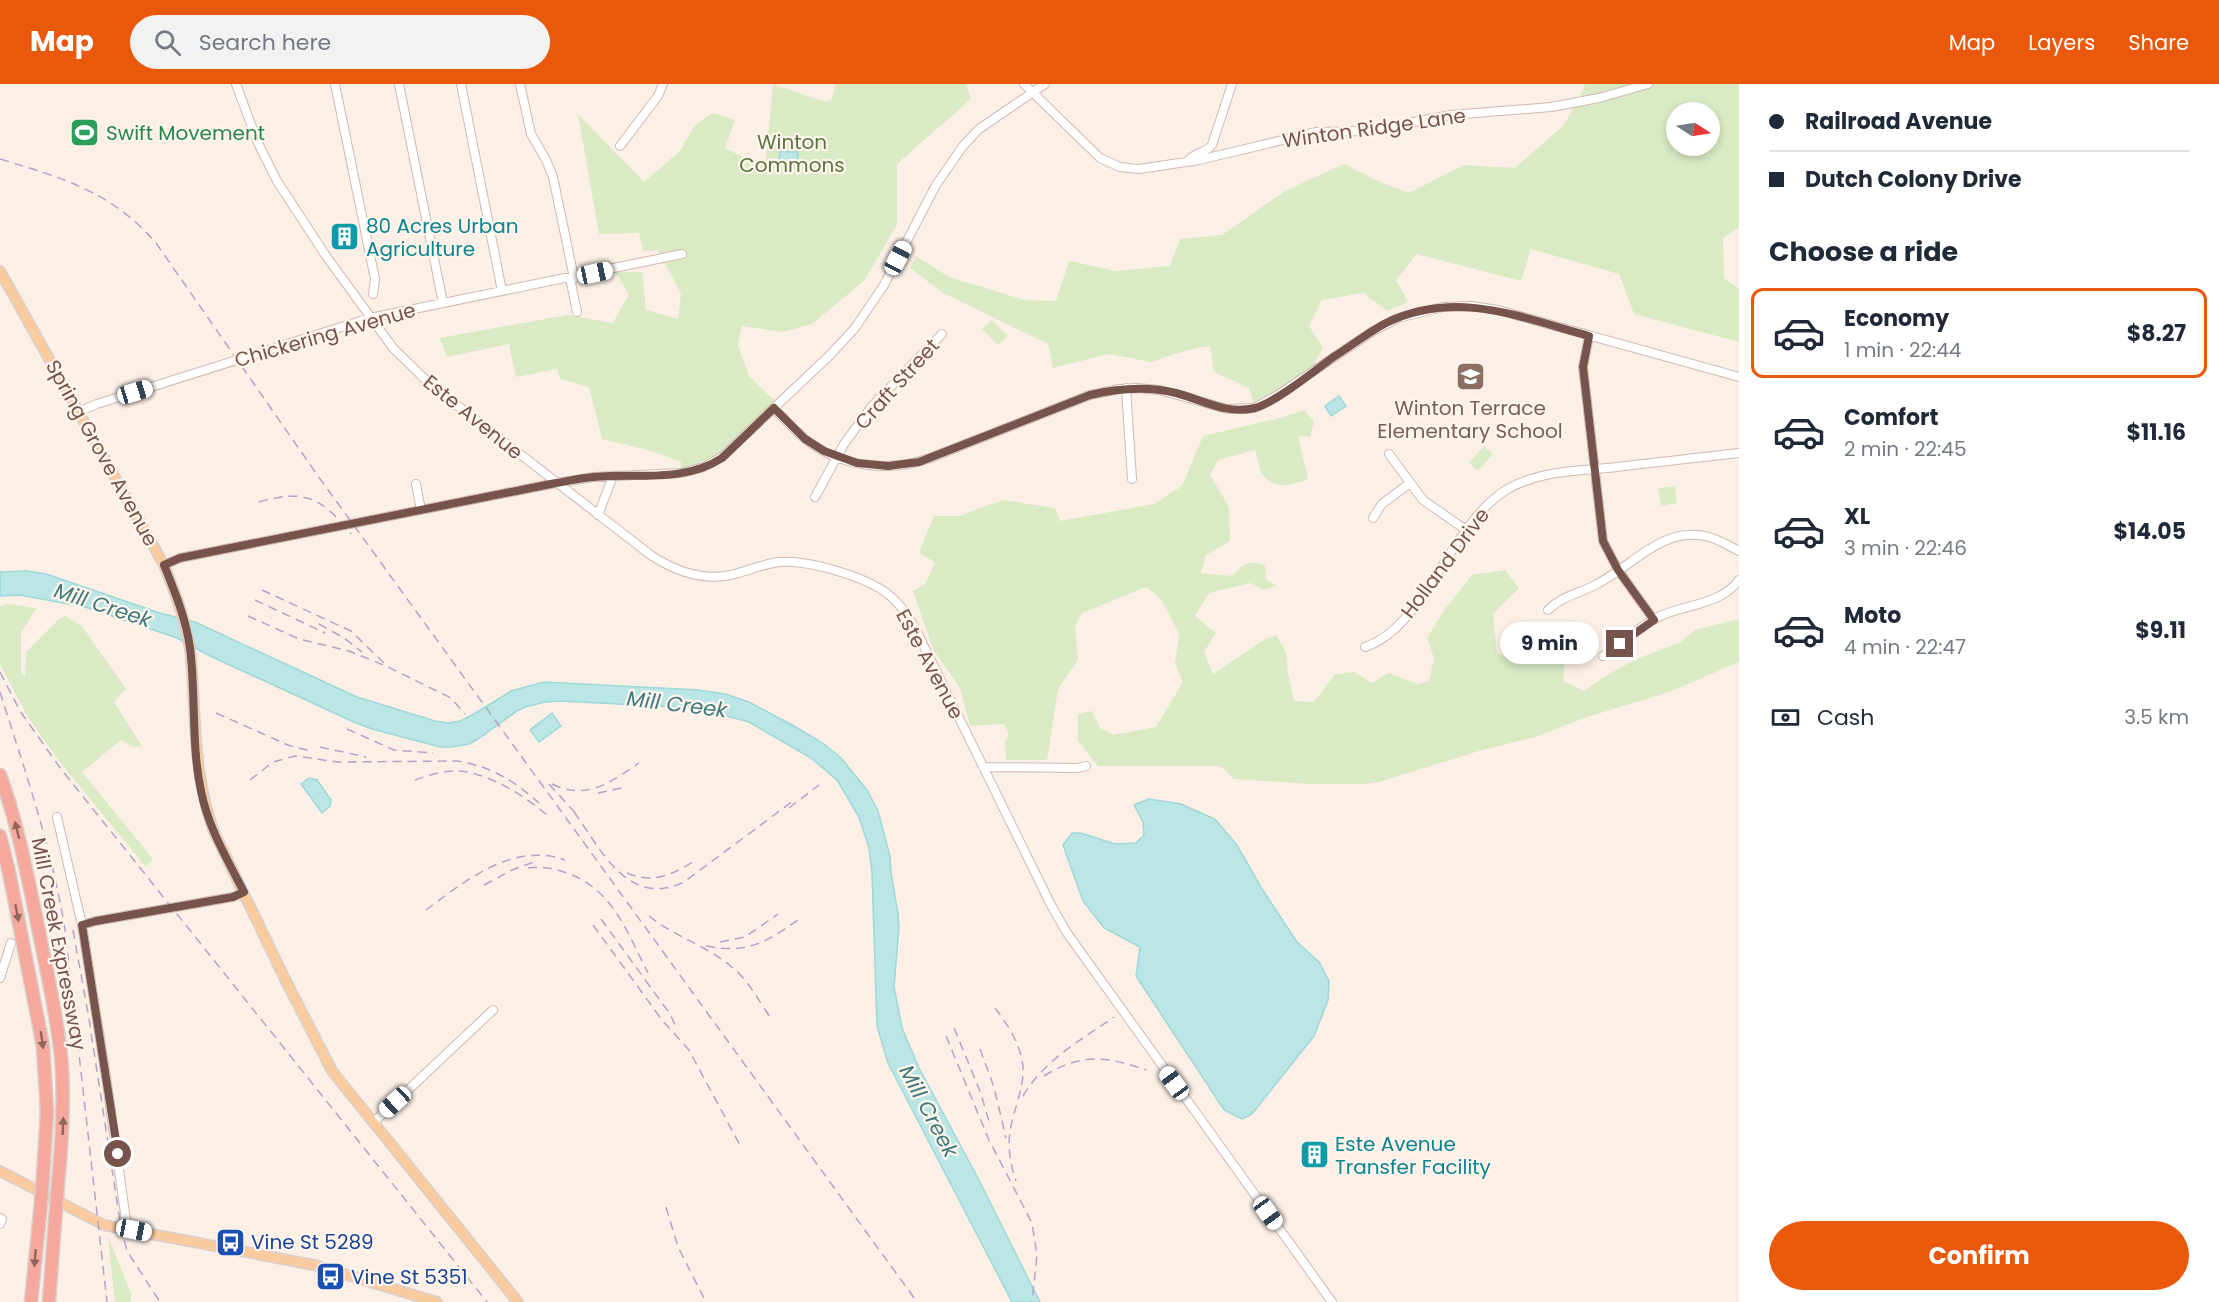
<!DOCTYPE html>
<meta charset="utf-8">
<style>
body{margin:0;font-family:Poppins,sans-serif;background:#f2f2f3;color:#1f2937;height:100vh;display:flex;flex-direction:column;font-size:22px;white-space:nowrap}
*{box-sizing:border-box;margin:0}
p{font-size:20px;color:#747a83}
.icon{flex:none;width:33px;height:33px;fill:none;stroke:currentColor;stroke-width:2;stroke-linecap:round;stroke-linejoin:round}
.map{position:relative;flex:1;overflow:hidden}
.details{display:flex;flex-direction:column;background:#fff;width:480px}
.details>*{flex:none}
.hud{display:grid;align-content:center;height:132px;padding:0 30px;background:#fff}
.needle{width:39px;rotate:102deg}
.fabs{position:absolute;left:1666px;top:18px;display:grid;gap:12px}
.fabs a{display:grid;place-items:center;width:54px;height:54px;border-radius:50%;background:#fff;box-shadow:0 3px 9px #0003;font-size:30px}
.end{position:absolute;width:27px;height:27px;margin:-14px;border:8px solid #76544b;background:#fff;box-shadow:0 0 0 3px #fff}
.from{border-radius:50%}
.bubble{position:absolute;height:42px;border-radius:21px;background:#fff;box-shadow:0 3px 9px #0003;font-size:20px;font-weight:700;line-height:42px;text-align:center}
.car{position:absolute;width:18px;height:36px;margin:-18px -9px;border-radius:8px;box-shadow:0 0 4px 2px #0007;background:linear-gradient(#fff 24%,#345 0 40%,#fff 0 76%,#345 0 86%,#fff 0)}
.hud b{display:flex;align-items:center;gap:21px;height:57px;font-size:22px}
.hud b+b{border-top:2px solid #e0e1e3}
.hud i{width:15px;height:15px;background:#1f2937}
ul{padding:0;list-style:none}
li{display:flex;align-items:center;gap:18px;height:90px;margin:0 12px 9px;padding:0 18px;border:3px solid transparent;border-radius:12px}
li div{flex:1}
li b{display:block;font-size:22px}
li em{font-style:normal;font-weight:700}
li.on{border-color:#ea580c}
li>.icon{width:54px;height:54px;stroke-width:1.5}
h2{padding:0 30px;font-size:27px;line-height:72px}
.pay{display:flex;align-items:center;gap:15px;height:66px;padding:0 30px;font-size:22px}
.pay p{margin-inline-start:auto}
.action{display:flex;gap:12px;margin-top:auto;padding:12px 30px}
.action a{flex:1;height:69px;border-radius:36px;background:#ea580c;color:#fff;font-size:24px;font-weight:700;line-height:69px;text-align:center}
header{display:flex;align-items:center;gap:36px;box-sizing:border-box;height:84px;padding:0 30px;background:#ea580c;color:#fff}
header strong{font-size:28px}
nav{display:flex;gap:33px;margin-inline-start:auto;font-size:21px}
.search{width:420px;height:54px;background:#f2f2f3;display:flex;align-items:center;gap:15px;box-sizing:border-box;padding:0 21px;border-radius:33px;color:#747a83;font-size:22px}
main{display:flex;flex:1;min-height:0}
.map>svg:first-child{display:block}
.green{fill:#d9eac4;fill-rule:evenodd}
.water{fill:#bae6e6;stroke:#a0d7d8;stroke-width:1.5}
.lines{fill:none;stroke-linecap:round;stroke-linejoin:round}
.minor-casing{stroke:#d0b9af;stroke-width:10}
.major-casing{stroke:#d9cfcd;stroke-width:12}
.highway-casing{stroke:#d9cfcd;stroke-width:15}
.minor{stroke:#fff;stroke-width:8}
.major{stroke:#facb9f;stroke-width:9}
.highway{stroke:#f6a89d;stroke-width:12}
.rail{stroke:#b2a4c6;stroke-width:1.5;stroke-dasharray:9 6;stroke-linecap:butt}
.highway-bridge-casing{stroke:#d9cfcd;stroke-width:15;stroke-linecap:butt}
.highway-bridge{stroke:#f6a89d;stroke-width:12}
.oneway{fill:#90655b}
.route{stroke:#76544b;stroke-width:8}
.labels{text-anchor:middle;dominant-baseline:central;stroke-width:4.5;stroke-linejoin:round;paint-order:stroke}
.street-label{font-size:20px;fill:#76544b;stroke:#fff5ec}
.leisure-label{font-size:20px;fill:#27864d;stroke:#fff5ec;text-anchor:start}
.park-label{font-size:20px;fill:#587540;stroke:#fff5ec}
.culture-label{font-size:20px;fill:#0d838f;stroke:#fff5ec;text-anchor:start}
.education-label{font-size:20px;fill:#785e54;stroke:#fff5ec}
.transit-label{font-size:20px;fill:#164399;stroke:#fff5ec;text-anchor:start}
.water-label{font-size:21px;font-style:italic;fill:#3e797b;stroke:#fff5ec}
</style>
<header>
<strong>Map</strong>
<div class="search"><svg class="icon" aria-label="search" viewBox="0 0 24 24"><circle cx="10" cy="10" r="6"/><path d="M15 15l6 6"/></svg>Search here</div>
<nav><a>Map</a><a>Layers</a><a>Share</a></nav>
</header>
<main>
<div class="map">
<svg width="1739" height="1218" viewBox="0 0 1739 1218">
<rect width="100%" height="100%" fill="#fcf0e6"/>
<!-- green -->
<path class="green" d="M 773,0 L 825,18 L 831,16 L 836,0 L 966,0 L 971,15 L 897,80 L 897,141 L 864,197 L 812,240 L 782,248 L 742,242 L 738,261 L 749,292 L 776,318 L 725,367 L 709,377 L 681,385 L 681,378 L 648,366 L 602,355 L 589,303 L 560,295 L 557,285 L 516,293 L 509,260 L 447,273 L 440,254 L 567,231 L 613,239 L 629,210 L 615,188 L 642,188 L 646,226 L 678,235 L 681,210 L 658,166 L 643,167 L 639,149 L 599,150 L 578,30 L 644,98 L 680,67 L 695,41 L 713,29 L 735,36 L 725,64 L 765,84 Z
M 1583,0 L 1739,0 L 1739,144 L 1723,154 L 1724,194 L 1739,205 L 1739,258 L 1634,230 L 1619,190 L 1531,165 L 1521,197 L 1417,170 L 1396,196 L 1408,218 L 1388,227 L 1363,209 L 1322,216 L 1309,242 L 1323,264 L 1308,291 L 1255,324 L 1249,304 L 1214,288 L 1210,262 L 1187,266 L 1151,278 L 1109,270 L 1053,284 L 1048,260 L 943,209 L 910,184 L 916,172 L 949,193 L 1025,216 L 1056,217 L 1069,177 L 1116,187 L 1170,182 L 1180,155 L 1222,151 L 1285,107 L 1344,80 L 1382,99 L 1409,109 L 1464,81 L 1515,84 L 1564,41 L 1585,3 ZM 1677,28 L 1710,28 L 1710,62 L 1677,62 Z
M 992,236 L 1008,252 L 998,261 L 982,245 Z
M 1304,326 L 1314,337 L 1310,353 L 1298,352 L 1308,395 C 1292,401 1275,407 1262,390 C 1258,384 1258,372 1255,366 L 1218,376 L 1210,391 L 1229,423 L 1230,457 L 1206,471 L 1201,489 L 1232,492 C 1243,480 1250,475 1265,482 L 1266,495 L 1277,502 L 1263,506 L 1251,499 L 1209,509 L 1195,532 L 1216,549 L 1204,568 L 1213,590 L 1262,557 L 1276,551 L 1286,568 L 1288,589 L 1294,617 L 1314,618 L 1335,590 L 1354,588 L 1372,599 L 1389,589 L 1418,600 L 1429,597 L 1434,574 L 1427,554 L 1446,524 L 1472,491 L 1505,486 L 1519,504 L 1493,530 L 1497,569 L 1509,574 L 1543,551 C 1566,563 1565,572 1563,597 L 1584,607 L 1604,593 L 1634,576 L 1679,559 L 1695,546 L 1739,535 L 1739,578 L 1672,607 L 1584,634 L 1539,652 L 1479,667 L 1379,698 L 1365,700 L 1310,700 L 1234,695 L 1220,682 L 1098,682 L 1078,657 L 1078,630 L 1092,627 L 1100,644 L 1113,651 L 1156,643 L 1183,598 L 1175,579 L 1179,550 L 1161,515 L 1146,503 L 1082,529 L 1075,543 L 1078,576 L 1058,605 L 1047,676 L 1006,676 L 1005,658 L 1009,651 L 1004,640 L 970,642 L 960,604 L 933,565 L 913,507 L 925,500 L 935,479 L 919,468 L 934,432 L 959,432 L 1003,416 L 1055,424 L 1060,437 L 1154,420 L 1182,402 L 1203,352 L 1284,333 Z
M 1484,362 L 1493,370 L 1478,387 L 1469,379 Z
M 1675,402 L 1677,419 L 1661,422 L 1658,404 Z
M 9,520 L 36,524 L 21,549 L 21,588 L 25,593 L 26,568 L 59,535 L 65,532 L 82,542 L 126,605 L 114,618 L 142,662 L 134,663 L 121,656 L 82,688 L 153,775 L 146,783 L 59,677 L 28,633 L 3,586 L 0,580 L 0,522 Z
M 108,1153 L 131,1209 L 131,1218 L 115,1218 Z"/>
<!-- water -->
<path class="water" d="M 780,67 L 798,68 L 797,78 L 779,76 Z
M 1339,312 L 1346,322 L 1331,332 L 1325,322 Z
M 27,487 L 46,490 L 160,529 L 195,538 L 357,613 L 435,637 L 449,639 L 460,637 L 474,630 L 511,607 L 544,598 L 699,606 L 725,610 L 749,618 L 794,642 L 824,660 L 841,674 L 867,706 L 878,727 L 890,772 L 891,789 L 898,829 L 899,843 L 894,903 L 902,944 L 919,984 L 980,1098 L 1040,1218 L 1012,1218 L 888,979 L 877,942 L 872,788 L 869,764 L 859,733 L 837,696 L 811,674 L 749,638 L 697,624 L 560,617 L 545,618 L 525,623 L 517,627 L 478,655 L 469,660 L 452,663 L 440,663 L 372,645 L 356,639 L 210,572 L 177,554 L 85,523 L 20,511 L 0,512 L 0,488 Z
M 552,629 L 561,642 L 539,658 L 530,646 Z
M 309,694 L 317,696 L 331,716 L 330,722 L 322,729 L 301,700 Z
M 1149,715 L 1181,720 L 1215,735 L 1237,761 L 1262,805 L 1297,858 L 1319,878 L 1329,897 L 1328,916 L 1314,952 L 1252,1030 L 1242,1035 L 1224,1026 L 1136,892 L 1140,863 L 1104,844 L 1083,817 L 1063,761 L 1072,749 L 1081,749 L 1115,760 L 1136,759 L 1144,751 L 1143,738 L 1134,721 Z"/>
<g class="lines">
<defs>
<path id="minor" d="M 236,0 L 258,59 L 277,97 L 326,172 L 393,264 L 432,302 L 652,472 C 677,488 705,498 735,490 C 750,486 763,480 779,478 C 809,476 864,492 888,510 C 899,519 907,530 914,542 L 1051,821 L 1067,849 L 1332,1218
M 335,0 L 375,195 L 373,210
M 399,0 L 443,219
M 461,0 L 502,207
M 520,0 L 531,50 L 546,76 L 553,93 L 574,194
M 1024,0 L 1100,74 L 1120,83 L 1139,85 L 1199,76 L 1316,48 L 1367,47 L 1451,31 L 1551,23 L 1599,14 L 1648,0
M 620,62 L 658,12 L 663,0
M 1187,78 C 1193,68 1205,70 1212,61 L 1232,0
M 570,194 L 577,228
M 1589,252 L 1583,283 L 1603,457 L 1618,486 L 1654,536
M 1126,304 L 1132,395
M 774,325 C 784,334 793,345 804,354 C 839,383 888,389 930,374 L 1090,311 L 1119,305 L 1136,304 L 1160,306 L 1227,325 L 1255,324 L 1278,311 L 1373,247 L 1398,234 L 1443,223 L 1471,222 L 1498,226 L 1739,293
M 78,328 L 97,320 L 370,234 L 682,170
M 1389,370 L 1423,416 L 1466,446
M 416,400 L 421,426
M 815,413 L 844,360 L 872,322 L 942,250
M 598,431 L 613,392
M 1373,434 L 1382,420 L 1410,399
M 164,481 L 180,474 L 556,399 L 594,393 L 681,389 L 704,383 L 722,373 L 829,272 L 855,244 L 884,201 L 936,101 L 963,62 L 979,45 L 1045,0
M 1548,526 C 1563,511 1579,510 1597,500 C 1634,481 1663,441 1709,453 C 1720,456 1729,462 1739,467
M 1365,563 C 1425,543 1450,441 1506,406 C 1539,386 1580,387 1617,383 C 1657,378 1698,374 1739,369
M 1603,572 C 1620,559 1638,544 1656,534 C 1683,520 1720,522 1739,496
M 983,683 L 1078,684 L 1086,682
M 57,733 L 82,841 L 107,999 L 127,1144
M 82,841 L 96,837 L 233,813 L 244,808
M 0,894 L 11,859
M 374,1038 L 493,926
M 0,1134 L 2,1135 L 0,1140"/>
<path id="major" d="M 0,187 L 164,481 C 176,511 188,542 191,574 C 196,633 193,691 214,748 L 284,893 L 332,987 L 518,1218
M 0,1087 L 104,1141 L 314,1181 L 437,1218"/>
<path id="highway" d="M 0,691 C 17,737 26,785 36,833 C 45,879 56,925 61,972 C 65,1015 62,1058 58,1100
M 0,752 L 9,788 L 43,962 L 47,1028 L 43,1093
M 31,1218 L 40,1129
M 49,1218 L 55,1137"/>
</defs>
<!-- minor casing -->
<use href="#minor" class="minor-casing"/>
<!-- major casing -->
<use href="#major" class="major-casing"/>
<!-- highway casing -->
<use href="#highway" class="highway-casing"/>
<!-- minor -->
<use href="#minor" class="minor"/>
<!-- major -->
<use href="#major" class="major"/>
<!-- highway -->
<use href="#highway" class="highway"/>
<!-- rail -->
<path class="rail" d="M 0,75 C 63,94 112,108 156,159 L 318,392 L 917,1218
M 259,418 C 305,405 321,413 351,450
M 262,506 L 351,547 L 384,579
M 255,516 L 325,549
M 248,532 L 299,555 L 349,567 L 386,582 L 451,614 L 465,630
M 319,540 L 344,554 L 362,568
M 0,588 L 20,627 L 61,685 L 487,1218
M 0,608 C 25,687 52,764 65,846 L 107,1218
M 216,629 L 288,661 L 310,667
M 347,645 L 394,666 L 433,669
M 320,663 L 366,673
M 250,696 L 273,678 L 295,672 L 338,678 L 457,677 C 491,682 514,697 539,719
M 415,696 C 429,691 445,686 461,687 C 492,691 525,712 548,732
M 549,700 L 579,733
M 552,700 C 587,717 611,698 639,679
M 598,709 L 626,703
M 789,724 L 819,701
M 574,728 C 601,765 628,825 684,798 L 793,717
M 528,784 C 541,782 552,784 564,788 C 612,803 627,848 648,889
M 627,789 C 651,800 673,791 694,777
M 484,801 L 512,786 L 534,778
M 426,826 C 464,798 513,757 565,776
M 649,832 C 675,853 708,862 733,884 C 748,896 759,917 770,933
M 601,835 L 670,930 L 677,945
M 593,841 L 662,936 L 689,966 L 742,1065
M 73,846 L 89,935 L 121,1144 L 127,1167 L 160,1218
M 720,858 L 745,853 L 778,830
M 706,862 C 747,870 765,859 798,836
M 995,924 C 1008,941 1021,961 1023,983 C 1024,1004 1015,1022 1011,1042 C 1007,1060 1010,1080 1016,1097
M 954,944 L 980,1007 L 989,1037
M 946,952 L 989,1056 L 1032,1139 L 1037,1171 L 1032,1218
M 980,965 L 994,1003 L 1006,1054
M 1044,992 C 1080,969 1107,972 1146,986
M 1023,1012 C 1044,976 1081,956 1114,933
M 666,1123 L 678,1163 L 706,1218"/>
<defs>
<path id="highway-bridge" d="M 40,1129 L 43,1093
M 55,1137 L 58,1100"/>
</defs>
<!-- highway-bridge casing -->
<use href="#highway-bridge" class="highway-bridge-casing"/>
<!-- highway-bridge -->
<use href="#highway-bridge" class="highway-bridge"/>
</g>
<!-- one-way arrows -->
<defs><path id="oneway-solid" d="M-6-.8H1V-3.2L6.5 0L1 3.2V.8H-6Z" transform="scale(1.5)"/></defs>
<g class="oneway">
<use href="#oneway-solid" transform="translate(17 746) rotate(-104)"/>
<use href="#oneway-solid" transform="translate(17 829) rotate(79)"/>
<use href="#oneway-solid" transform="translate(42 956) rotate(82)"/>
<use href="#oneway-solid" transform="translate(63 1042) rotate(-88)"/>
<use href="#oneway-solid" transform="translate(35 1174) rotate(95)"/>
</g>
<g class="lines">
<!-- route -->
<path class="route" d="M 118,1070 L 82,841 L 96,837 L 233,813 L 244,808 C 227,775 208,743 201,707 C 191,660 196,611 190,564 C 186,535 175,508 164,481 L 180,474 L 556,399 C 569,397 581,394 594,393 C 636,389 684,399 722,374 L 774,324 L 805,355 L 824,367 L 857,379 L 888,382 L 919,378 L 1090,311 C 1120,304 1147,302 1176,309 C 1203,316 1226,331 1255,324 C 1276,318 1313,288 1332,274 C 1350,263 1367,249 1386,239 C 1456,205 1520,233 1589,252 L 1583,283 L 1603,457 L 1618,486 L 1654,536 L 1620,560"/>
</g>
<!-- icons -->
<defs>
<symbol id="stadium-square" viewBox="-11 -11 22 22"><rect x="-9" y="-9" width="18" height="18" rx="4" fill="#2e9e5b" stroke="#fff5ec"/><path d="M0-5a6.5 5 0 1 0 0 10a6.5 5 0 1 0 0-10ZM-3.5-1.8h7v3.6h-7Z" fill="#fff"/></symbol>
<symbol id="building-square" viewBox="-11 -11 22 22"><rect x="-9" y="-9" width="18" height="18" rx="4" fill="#0f9aa8" stroke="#fff5ec"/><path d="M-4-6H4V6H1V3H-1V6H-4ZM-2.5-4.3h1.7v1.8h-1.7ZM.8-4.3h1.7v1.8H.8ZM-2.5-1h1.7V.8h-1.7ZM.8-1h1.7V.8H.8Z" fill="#fff"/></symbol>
<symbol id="school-square" viewBox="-11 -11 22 22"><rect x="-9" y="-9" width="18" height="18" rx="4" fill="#8d6e63" stroke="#fff5ec"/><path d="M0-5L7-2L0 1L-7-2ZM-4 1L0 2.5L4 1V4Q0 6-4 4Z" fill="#fff"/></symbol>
<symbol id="bus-square" viewBox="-11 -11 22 22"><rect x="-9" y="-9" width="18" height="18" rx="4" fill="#1a4fb4" stroke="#fff5ec"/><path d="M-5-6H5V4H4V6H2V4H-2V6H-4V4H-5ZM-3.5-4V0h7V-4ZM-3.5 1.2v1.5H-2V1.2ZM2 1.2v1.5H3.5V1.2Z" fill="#fff"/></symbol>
</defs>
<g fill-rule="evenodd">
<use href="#stadium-square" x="68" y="32" width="33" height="33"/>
<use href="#building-square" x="328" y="136" width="33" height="33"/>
<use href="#school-square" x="1454" y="276" width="33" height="33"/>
<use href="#building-square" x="1298" y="1054" width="33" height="33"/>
<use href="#bus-square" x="214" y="1142" width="33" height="33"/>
<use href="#bus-square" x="314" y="1176" width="33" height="33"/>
</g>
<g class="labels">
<!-- street labels -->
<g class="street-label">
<text transform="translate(1374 44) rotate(-8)">Winton Ridge Lane</text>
<text transform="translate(325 251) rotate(-16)">Chickering Avenue</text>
<text transform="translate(897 300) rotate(-48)">Craft Street</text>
<text transform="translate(473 333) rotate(39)">Este Avenue</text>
<text transform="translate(102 369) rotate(61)">Spring Grove Avenue</text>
<text transform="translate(1445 479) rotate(-53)">Holland Drive</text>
<text transform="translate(930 580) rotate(62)">Este Avenue</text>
<text transform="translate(59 860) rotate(79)">Mill Creek Expressway</text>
</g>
<!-- leisure labels -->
<g class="leisure-label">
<text x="106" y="49">Swift Movement</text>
</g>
<!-- park labels -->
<g class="park-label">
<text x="792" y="58">Winton<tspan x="792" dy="23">Commons</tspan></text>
</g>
<!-- culture labels -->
<g class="culture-label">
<text x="366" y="142">80 Acres Urban<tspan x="366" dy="23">Agriculture</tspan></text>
<text x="1335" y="1060">Este Avenue<tspan x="1335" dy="23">Transfer Facility</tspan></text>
</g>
<!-- education labels -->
<g class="education-label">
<text x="1470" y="324">Winton Terrace<tspan x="1470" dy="23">Elementary School</tspan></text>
</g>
<!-- transit labels -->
<g class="transit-label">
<text x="251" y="1158">Vine St 5289</text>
<text x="351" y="1193">Vine St 5351</text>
</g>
<!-- water labels -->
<g class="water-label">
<text transform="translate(103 521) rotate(18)">Mill Creek</text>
<text transform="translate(677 620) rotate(7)">Mill Creek</text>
<text transform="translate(929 1027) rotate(62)">Mill Creek</text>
</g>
</g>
</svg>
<div class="fabs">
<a><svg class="needle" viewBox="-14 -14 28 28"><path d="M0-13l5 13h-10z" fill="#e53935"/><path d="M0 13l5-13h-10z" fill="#747a83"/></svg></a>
</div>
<i class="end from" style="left:118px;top:1070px"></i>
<i class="end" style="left:1620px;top:560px"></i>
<div class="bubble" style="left:1500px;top:538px;width:99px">9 min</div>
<i class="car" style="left:898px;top:174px;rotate:28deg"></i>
<i class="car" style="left:595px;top:189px;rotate:78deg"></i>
<i class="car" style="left:135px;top:308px;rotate:73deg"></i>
<i class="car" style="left:1174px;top:999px;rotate:324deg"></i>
<i class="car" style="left:395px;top:1018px;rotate:227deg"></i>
<i class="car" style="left:1268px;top:1129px;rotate:144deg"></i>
<i class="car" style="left:134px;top:1146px;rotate:101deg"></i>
</div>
<section class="details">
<div class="hud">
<b><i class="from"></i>Railroad Avenue</b>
<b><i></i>Dutch Colony Drive</b>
</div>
<h2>Choose a ride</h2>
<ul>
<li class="on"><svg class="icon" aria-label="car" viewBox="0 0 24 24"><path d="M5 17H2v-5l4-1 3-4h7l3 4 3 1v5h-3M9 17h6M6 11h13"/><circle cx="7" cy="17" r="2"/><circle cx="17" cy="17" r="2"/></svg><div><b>Economy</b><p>1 min · 22:44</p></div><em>$8.27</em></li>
<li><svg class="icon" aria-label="car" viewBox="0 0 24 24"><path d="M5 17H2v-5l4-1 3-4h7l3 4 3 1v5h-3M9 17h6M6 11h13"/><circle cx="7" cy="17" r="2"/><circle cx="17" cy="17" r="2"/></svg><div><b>Comfort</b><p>2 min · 22:45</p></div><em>$11.16</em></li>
<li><svg class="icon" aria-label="car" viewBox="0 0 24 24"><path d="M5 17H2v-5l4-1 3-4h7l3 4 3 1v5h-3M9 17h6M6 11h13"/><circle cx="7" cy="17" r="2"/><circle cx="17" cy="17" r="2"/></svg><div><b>XL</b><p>3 min · 22:46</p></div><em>$14.05</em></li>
<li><svg class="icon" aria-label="car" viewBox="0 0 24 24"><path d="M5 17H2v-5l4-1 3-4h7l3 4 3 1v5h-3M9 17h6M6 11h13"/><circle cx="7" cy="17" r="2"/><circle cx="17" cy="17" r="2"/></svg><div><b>Moto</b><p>4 min · 22:47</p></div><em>$9.11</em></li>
</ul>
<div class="pay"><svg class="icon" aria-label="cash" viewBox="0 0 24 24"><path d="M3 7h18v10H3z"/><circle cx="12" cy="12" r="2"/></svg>Cash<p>3.5 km</p></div>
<div class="action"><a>Confirm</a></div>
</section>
</main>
